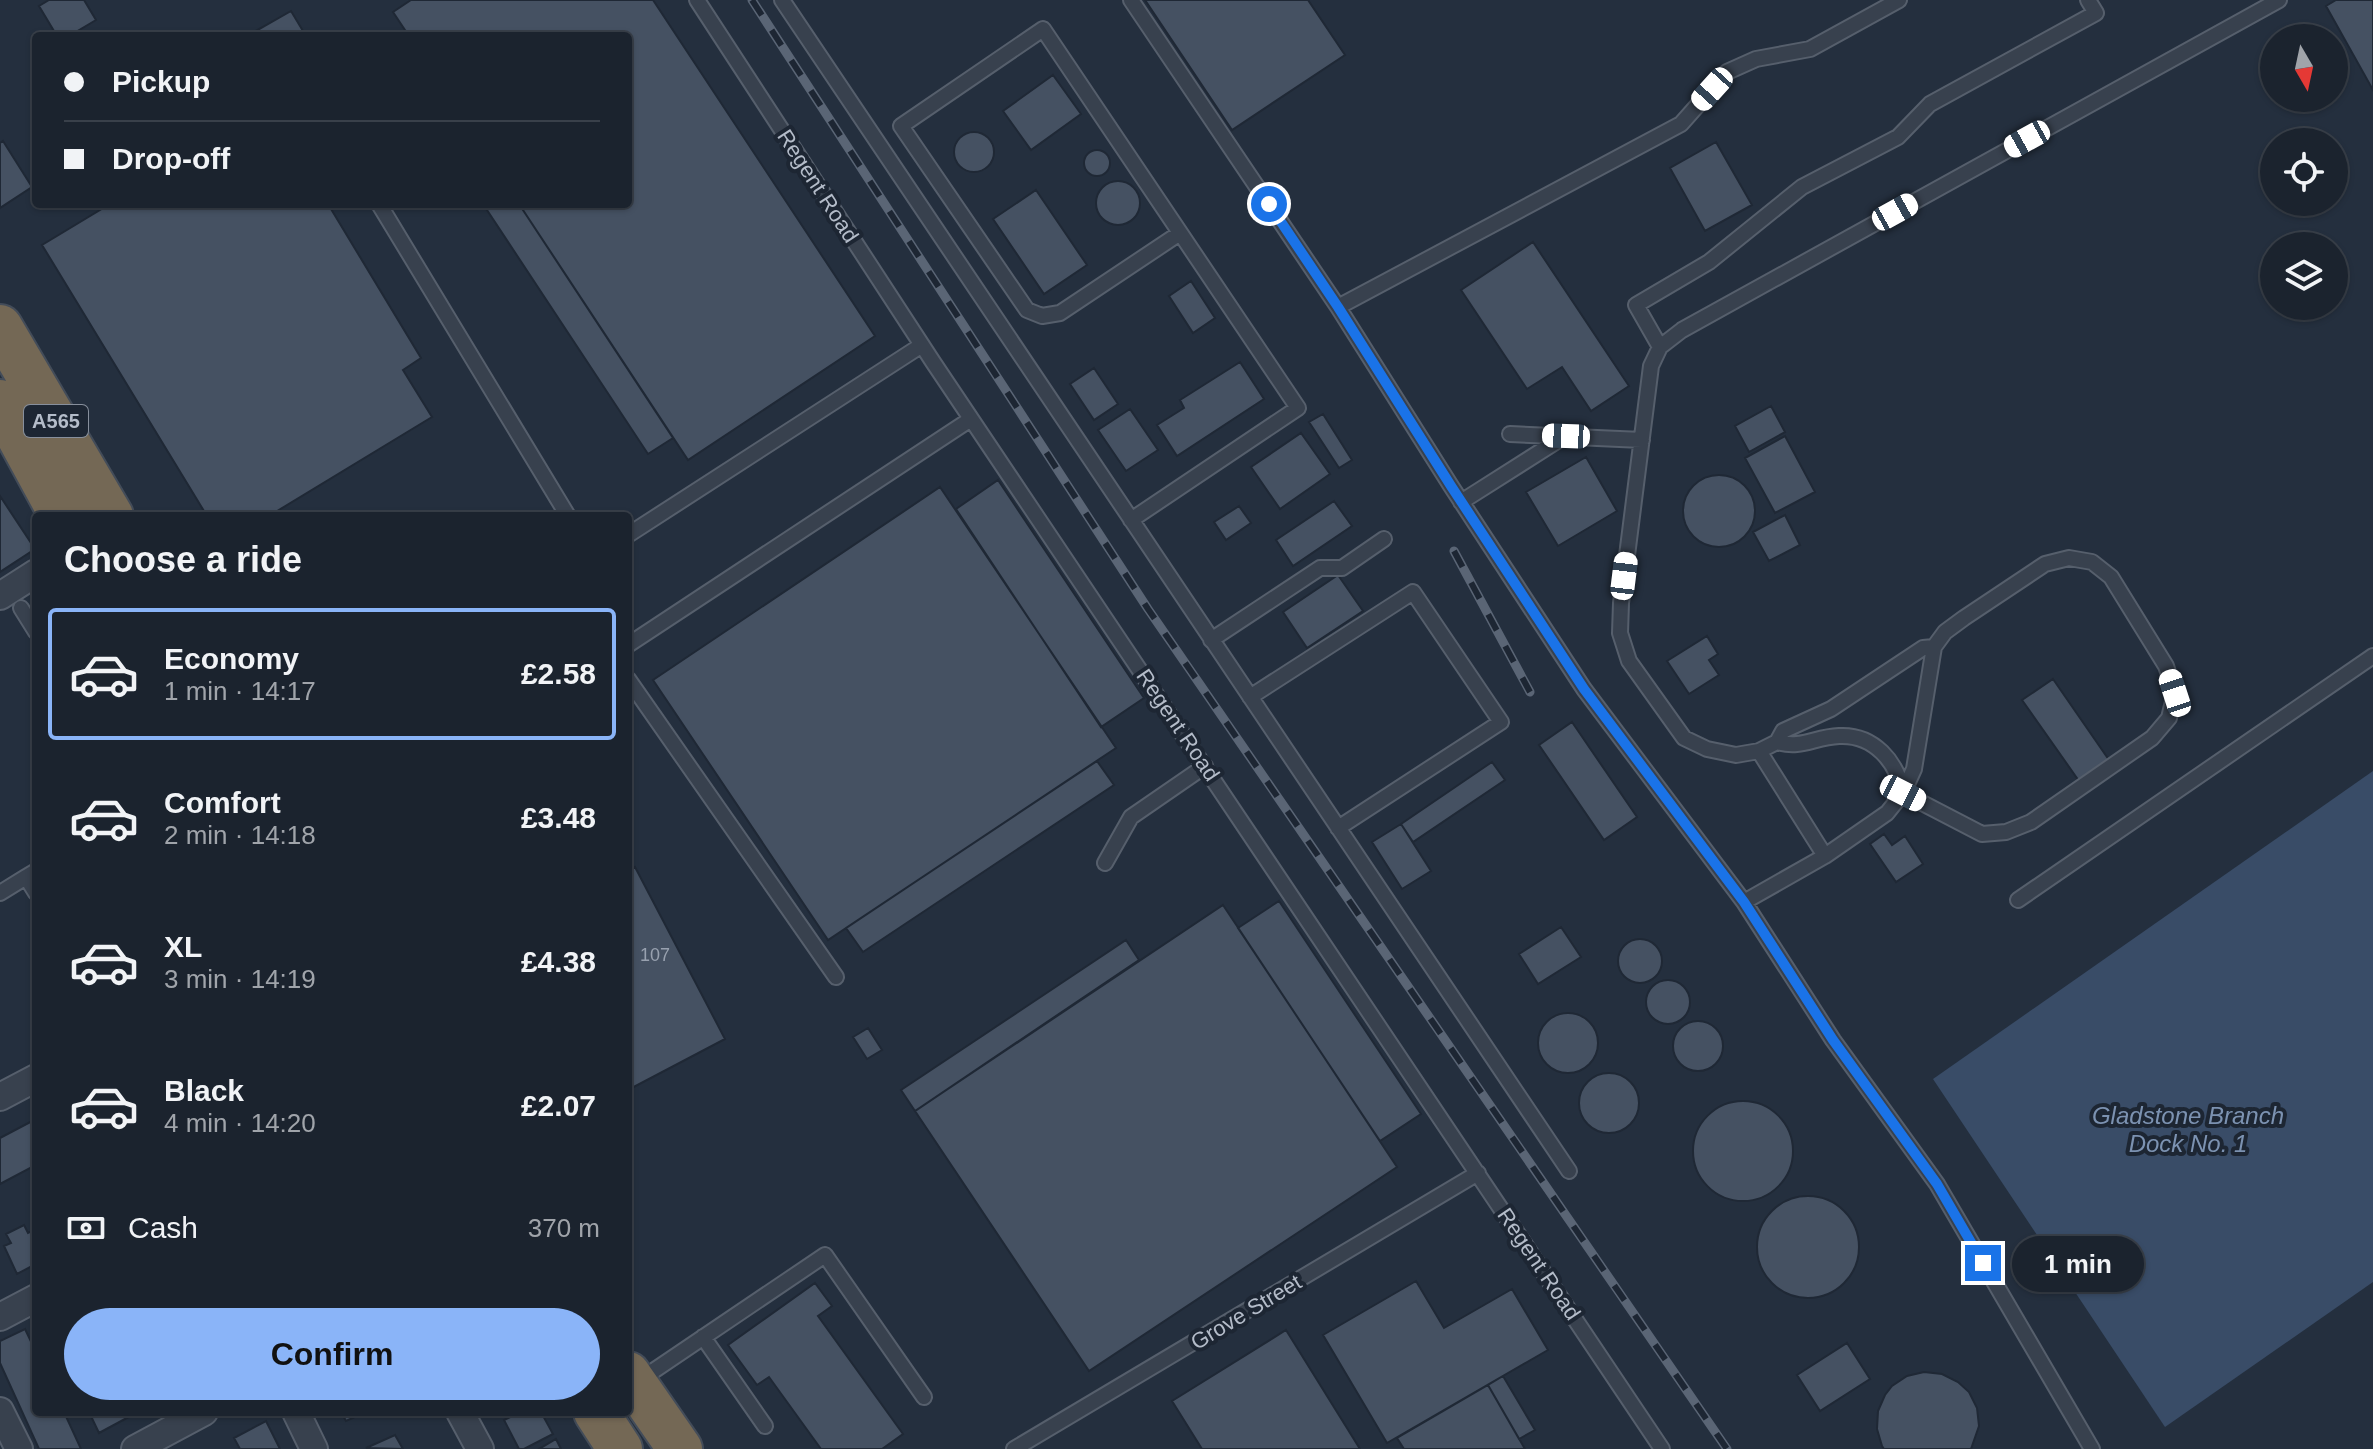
<!DOCTYPE html>
<meta charset="utf-8">
<style>
body{margin:0;font-family:Arial,sans-serif;background:#282f3a;color:#f1f3f6;height:100vh;display:flex;flex-direction:column;font-size:30px;white-space:nowrap}
*{box-sizing:border-box;margin:0}
p{font-size:26px;color:#a0a4aa}
.icon{flex:none;width:44px;height:44px;fill:none;stroke:currentColor;stroke-width:2;stroke-linecap:round;stroke-linejoin:round}
.map{position:relative;flex:1;overflow:hidden}
.details{position:absolute;left:32px;top:512px;width:600px;height:904px;display:flex;flex-direction:column;background:#1b232e;border-radius:8px;box-shadow:0 2px 6px #0004,0 0 0 2px #39404a}
.details>*{flex:none}
.guide{position:absolute;left:32px;top:32px;width:600px;height:176px;border-radius:8px;box-shadow:0 2px 6px #0004,0 0 0 2px #39404a;display:grid;align-content:center;height:176px;padding:0 32px;background:#1b232e}
.needle{width:52px;rotate:171deg}
.tools{position:absolute;left:2260px;top:24px;display:grid;gap:16px}
.tools a{display:grid;place-items:center;width:88px;height:88px;border-radius:50%;background:#1b232e;box-shadow:0 2px 6px #0004,0 0 0 2px #39404a;font-size:40px}
.end{position:absolute;width:36px;height:36px;margin:-18px;border:10px solid #1a73e8;background:#fff;box-shadow:0 0 0 4px #fff}
.from{border-radius:50%}
.bubble{position:absolute;height:56px;border-radius:28px;background:#1b232e;box-shadow:0 2px 6px #0004,0 0 0 2px #39404a;font-size:26px;font-weight:700;line-height:56px;text-align:center}
.car{position:absolute;width:24px;height:48px;margin:-24px -12px;border-radius:10px;box-shadow:0 0 6px 2px #0007;background:linear-gradient(#fff 24%,#345 0 40%,#fff 0 76%,#345 0 86%,#fff 0)}
.guide b{display:flex;align-items:center;gap:28px;height:76px;font-size:30px}
.guide b+b{border-top:2px solid #39404a}
.guide i{width:20px;height:20px;background:#f1f3f6}
ul{padding:0;list-style:none}
li{display:flex;align-items:center;gap:24px;height:132px;margin:0 16px 12px;padding:0 16px;border:4px solid transparent;border-radius:8px}
li div{flex:1}
li b{display:block;font-size:30px}
li em{font-style:normal;font-weight:700}
li.active{border-color:#8ab4f8}
li>.icon{width:72px;height:72px;stroke-width:1.5}
h2{padding:0 32px;font-size:36px;line-height:96px}
.pay{display:flex;align-items:center;gap:20px;height:88px;padding:0 32px;font-size:30px}
.pay p{margin-inline-start:auto}
.primary-button{display:flex;gap:16px;margin-top:auto;padding:16px 32px}
.primary-button a{flex:1;height:92px;border-radius:48px;background:#8ab4f8;color:#111;font-size:32px;font-weight:700;line-height:92px;text-align:center}
.map>svg:first-child{display:block}
.water{fill:#394c67}
.building{fill:#455162;stroke:#1f2835;stroke-width:2}
.lines{fill:none;stroke-linecap:round;stroke-linejoin:round}
.lane-casing{stroke:#565f6c;stroke-width:18}
.street-casing{stroke:#565f6c;stroke-width:30}
.highway-casing{stroke:#434c59;stroke-width:48}
.lane{stroke:#38414e;stroke-width:14}
.street{stroke:#38414e;stroke-width:26}
.highway{stroke:#746855;stroke-width:44}
.rail-casing{stroke:#5a6575;stroke-width:9}
.rail{stroke:#1d2633;stroke-width:6;stroke-dasharray:18;stroke-linecap:butt}
.route{stroke:#1a73e8;stroke-width:10}
.labels{text-anchor:middle;dominant-baseline:central;stroke-width:8;stroke-linejoin:round;paint-order:stroke}
.number-label{font-size:18px;fill:#98a1af}
.shield{fill:#1d2633;stroke:#878f9c;stroke-width:2}
.shield-label{font-size:20px;font-weight:bold;fill:#b4bcc9}
.street-label{font-size:22px;fill:#b4bcc9;stroke:#1d2633}
.water-label{font-size:24px;font-style:italic;fill:#7c92b1;stroke:#1d2633}
</style>
<div class="map">
<svg width="2373" height="1449" viewBox="0 0 2373 1449">
<rect width="100%" height="100%" fill="#242f3e"/>
<!-- water -->
<path class="water" d="M 2373,771 L 2373,1282 L 2165,1427 L 1933,1079 Z"/>
<!-- building -->
<path class="building" d="M 49,0 L 84,0 L 96,20 L 69,36 L 57,36 L 39,6 Z
M 411,0 L 653,0 L 875,336 L 688,460 L 519,204 L 628,204 L 628,36 L 409,36 L 393,12 Z
M 1145,0 L 1308,0 L 1345,55 L 1232,130 Z
M 2336,0 L 2373,0 L 2373,90 L 2326,6 Z
M 291,11 L 306,36 L 247,36 Z
M 1053,75 L 1081,114 L 1031,150 L 1003,111 Z
M954 152a20 20 0 1 1 40 0a20 20 0 1 1-40 0Z
M 3,141 L 32,187 L 0,208 L 0,143 Z
M 1716,142 L 1752,205 L 1705,231 L 1670,168 Z
M1084 163a13 13 0 1 1 26 0a13 13 0 1 1-26 0Z
M1096 203a22 22 0 1 1 44 0a22 22 0 1 1-44 0Z
M 1036,190 L 1087,265 L 1044,294 L 993,219 Z
M 110,204 L 328,204 L 421,358 L 403,370 L 432,417 L 269,516 L 207,516 L 42,245 Z
M 483,204 L 519,204 L 673,438 L 648,454 Z
M 1533,242 L 1629,386 L 1591,411 L 1562,367 L 1527,389 L 1461,290 Z
M 1191,281 L 1215,318 L 1193,333 L 1169,296 Z
M 1240,362 L 1264,399 L 1177,456 L 1157,425 L 1184,408 L 1180,400 Z
M 1094,368 L 1118,404 L 1094,420 L 1070,384 Z
M 1771,406 L 1785,432 L 1749,452 L 1735,426 Z
M 1130,409 L 1158,450 L 1126,471 L 1098,430 Z
M 1323,414 L 1352,460 L 1339,468 L 1309,422 Z
M 1301,433 L 1330,474 L 1280,509 L 1251,467 Z
M 1785,436 L 1815,492 L 1775,513 L 1745,458 Z
M 1586,457 L 1617,511 L 1558,546 L 1526,492 Z
M1683 511a36 36 0 1 1 72 0a36 36 0 1 1-72 0Z
M 998,480 L 1144,698 L 1101,727 L 956,509 Z
M 940,487 L 1116,748 L 828,940 L 653,680 Z
M 0,496 L 35,549 L 0,572 Z
M 1334,501 L 1352,526 L 1293,566 L 1276,540 Z
M 1239,506 L 1251,523 L 1226,540 L 1214,522 Z
M 1785,515 L 1800,545 L 1769,561 L 1753,532 Z
M 1338,575 L 1363,611 L 1307,648 L 1283,612 Z
M 1707,636 L 1718,654 L 1709,660 L 1719,675 L 1689,694 L 1667,661 Z
M 2053,679 L 2109,760 L 2079,781 L 2022,700 Z
M 1572,722 L 1637,817 L 1604,840 L 1539,745 Z
M 1097,761 L 1114,785 L 863,952 L 846,928 Z
M 1492,762 L 1505,780 L 1413,842 L 1401,824 Z
M 1401,824 L 1431,871 L 1402,889 L 1372,842 Z
M 1884,834 L 1892,845 L 1905,836 L 1923,864 L 1896,882 L 1870,844 Z
M 635,867 L 725,1039 L 628,1090 L 628,871 Z
M 1279,901 L 1421,1114 L 1380,1141 L 1238,928 Z
M 1223,905 L 1397,1167 L 1089,1371 L 915,1111 Z
M 1561,927 L 1581,957 L 1538,984 L 1519,954 Z
M1618 961a22 22 0 1 1 44 0a22 22 0 1 1-44 0Z
M 1126,940 L 1139,960 L 915,1111 L 901,1090 Z
M1646 1002a22 22 0 1 1 44 0a22 22 0 1 1-44 0Z
M1538 1043a30 30 0 1 1 60 0a30 30 0 1 1-60 0Z
M1673 1046a25 25 0 1 1 50 0a25 25 0 1 1-50 0Z
M 868,1028 L 882,1050 L 867,1059 L 853,1037 Z
M1579 1103a30 30 0 1 1 60 0a30 30 0 1 1-60 0Z
M1693 1151a50 50 0 1 1 100 0a50 50 0 1 1-100 0Z
M 36,1119 L 36,1165 L 0,1184 L 0,1138 Z
M1757 1247a51 51 0 1 1 102 0a51 51 0 1 1-102 0Z
M 24,1225 L 28,1233 L 36,1229 L 36,1264 L 17,1274 L 4,1246 L 11,1243 L 6,1234 Z
M 1416,1281 L 1444,1328 L 1512,1289 L 1548,1350 L 1387,1443 L 1323,1335 Z
M 815,1283 L 832,1306 L 818,1316 L 903,1434 L 882,1449 L 821,1449 L 769,1377 L 757,1385 L 728,1345 Z
M 25,1329 L 36,1352 L 36,1412 L 64,1412 L 81,1449 L 39,1449 L 0,1363 L 0,1341 Z
M 1286,1330 L 1360,1449 L 1202,1449 L 1172,1401 Z
M 1847,1343 L 1870,1379 L 1820,1411 L 1797,1375 Z
M 1924,1372 L 1942,1374 L 1958,1382 L 1969,1392 L 1977,1408 L 1979,1426 L 1971,1449 L 1884,1449 L 1882,1446 L 1877,1429 L 1878,1411 L 1885,1395 L 1892,1386 L 1907,1376 Z
M 1503,1376 L 1535,1430 L 1519,1439 L 1488,1385 Z
M 1488,1385 L 1525,1449 L 1404,1449 L 1397,1438 Z
M 89,1412 L 138,1412 L 99,1433 Z
M 341,1412 L 366,1412 L 346,1421 Z
M 521,1412 L 541,1412 L 553,1434 L 524,1449 L 519,1449 L 504,1420 Z
M 266,1421 L 280,1449 L 240,1449 L 234,1438 Z
M 395,1435 L 403,1449 L 366,1448 Z
M 556,1439 L 561,1449 L 539,1449 Z"/>
<g class="lines">
<defs>
<path id="lane" d="M 697,0 L 933,362 L 1662,1449
M 782,0 L 1569,1171
M 1131,0 L 1338,307 L 1451,486 L 1584,689 L 1744,902 L 1833,1040 L 1937,1184 L 2092,1449
M 379,204 L 568,516
M 1338,307 L 1681,124 L 1727,72 L 1756,59 L 1810,49 L 1899,0
M 1660,347 L 1636,305 L 1709,262 L 1802,187 L 1898,137 L 1930,104 L 2096,13 L 2088,0
M 1510,434 L 1642,440
M 1461,502 L 1565,436
M 1131,520 L 1298,408 L 1043,29 L 901,126 L 1027,310 L 1042,316 L 1060,313 L 1180,233
M 628,535 L 922,345
M 21,608 L 36,632
M 1211,640 L 1320,568 L 1342,568 L 1384,539
M 628,645 L 971,419
M 1934,647 L 1923,648 L 1831,709 L 1783,731 L 1777,742 L 1759,751 L 1736,755 L 1707,749 L 1684,738 L 1629,661 L 1620,633 L 1621,603 L 1651,366 L 1660,347 L 1682,330 L 2279,0
M 628,679 L 836,977
M 1250,697 L 1413,592 L 1501,722 L 1338,828
M 1759,751 L 1825,856
M 1105,863 L 1131,817 L 1205,766
M 36,871 L 26,877 L 36,893
M 0,893 L 26,877
M 2018,900 L 2373,656
M 1744,902 L 1825,856 L 1887,813 L 1903,793 L 1914,769 L 1934,647 L 1945,632 L 1964,618 L 2045,564 L 2069,558 L 2092,562 L 2111,577 L 2166,666 L 2175,693 L 2169,718 L 2152,738 L 2031,822 L 2006,832 L 1982,834 L 1903,793 C 1897,762 1874,734 1839,736 C 1814,737 1802,749 1777,742
M 703,1337 L 765,1426
M 640,1380 L 825,1255 L 924,1397
M 1014,1449 L 1478,1173"/>
<path id="street" d="M 0,596 L 36,573
M 0,1097 L 36,1078
M 0,1317 L 36,1298
M 0,1411 L 19,1449
M 296,1412 L 314,1449
M 460,1412 L 480,1449
M 135,1449 L 204,1412"/>
<path id="highway" d="M 0,327 L 111,516
M 0,402 L 62,516
M 628,1374 L 680,1449
M 596,1412 L 620,1449"/>
</defs>
<!-- lane casing -->
<use href="#lane" class="lane-casing"/>
<!-- street casing -->
<use href="#street" class="street-casing"/>
<!-- highway casing -->
<use href="#highway" class="highway-casing"/>
<!-- lane -->
<use href="#lane" class="lane"/>
<!-- street -->
<use href="#street" class="street"/>
<!-- highway -->
<use href="#highway" class="highway"/>
<defs>
<path id="rail" d="M 752,0 L 1148,609 L 1727,1449
M 1454,551 L 1530,692"/>
</defs>
<!-- rail casing -->
<use href="#rail" class="rail-casing"/>
<!-- rail -->
<use href="#rail" class="rail"/>
</g>
<g class="lines">
<!-- route -->
<path class="route" d="M 1269,204 L 1338,307 L 1451,486 L 1584,689 L 1744,902 L 1833,1040 L 1937,1184 L 1983,1263"/>
</g>
<g class="labels">
<!-- number labels -->
<g class="number-label">
<text x="655" y="955">107</text>
</g>
<!-- shield labels -->
<rect class="shield" x="24" y="405" width="64" height="32" rx="6"/>
<g class="shield-label">
<text x="56" y="421">A565</text>
</g>
<!-- street labels -->
<g class="street-label">
<text transform="translate(818 186) rotate(57)">Regent Road</text>
<text transform="translate(1178 725) rotate(56)">Regent Road</text>
<text transform="translate(1539 1264) rotate(56)">Regent Road</text>
<text transform="translate(1246 1312) rotate(-31)">Grove Street</text>
</g>
<!-- water labels -->
<g class="water-label">
<text x="2188" y="1115">Gladstone Branch<tspan x="2188" dy="28">Dock No. 1</tspan></text>
</g>
</g>
</svg>
<div class="tools">
<a><svg class="needle" viewBox="-14 -14 28 28"><path d="M0-13l5 13h-10z" fill="#e53935"/><path d="M0 13l5-13h-10z" fill="#a0a4aa"/></svg></a>
<a><svg class="icon" aria-label="locate" viewBox="0 0 24 24"><circle cx="12" cy="12" r="6"/><path d="M12 2v4M12 18v4M2 12h4M18 12h4"/></svg></a>
<a><svg class="icon" aria-label="layers" viewBox="0 0 24 24"><path d="M12 4l9 5-9 5-9-5zM3 14l9 5 9-5"/></svg></a>
</div>
<i class="end from" style="left:1269px;top:204px"></i>
<i class="end" style="left:1983px;top:1263px"></i>
<div class="bubble" style="left:2012px;top:1236px;width:132px">1 min</div>
<i class="car" style="left:1712px;top:89px;rotate:222deg"></i>
<i class="car" style="left:2027px;top:139px;rotate:241deg"></i>
<i class="car" style="left:1895px;top:212px;rotate:61deg"></i>
<i class="car" style="left:1566px;top:436px;rotate:272deg"></i>
<i class="car" style="left:1624px;top:576px;rotate:7deg"></i>
<i class="car" style="left:2175px;top:693px;rotate:342deg"></i>
<i class="car" style="left:1903px;top:793px;rotate:117deg"></i>
<div class="guide">
<b><i class="from"></i>Pickup</b>
<b><i></i>Drop-off</b>
</div>
<section class="details">
<h2>Choose a ride</h2>
<ul>
<li class="active"><svg class="icon" aria-label="car" viewBox="0 0 24 24"><path d="M5 17H2v-5l4-1 3-4h7l3 4 3 1v5h-3M9 17h6M6 11h13"/><circle cx="7" cy="17" r="2"/><circle cx="17" cy="17" r="2"/></svg><div><b>Economy</b><p>1 min · 14:17</p></div><em>£2.58</em></li>
<li><svg class="icon" aria-label="car" viewBox="0 0 24 24"><path d="M5 17H2v-5l4-1 3-4h7l3 4 3 1v5h-3M9 17h6M6 11h13"/><circle cx="7" cy="17" r="2"/><circle cx="17" cy="17" r="2"/></svg><div><b>Comfort</b><p>2 min · 14:18</p></div><em>£3.48</em></li>
<li><svg class="icon" aria-label="car" viewBox="0 0 24 24"><path d="M5 17H2v-5l4-1 3-4h7l3 4 3 1v5h-3M9 17h6M6 11h13"/><circle cx="7" cy="17" r="2"/><circle cx="17" cy="17" r="2"/></svg><div><b>XL</b><p>3 min · 14:19</p></div><em>£4.38</em></li>
<li><svg class="icon" aria-label="car" viewBox="0 0 24 24"><path d="M5 17H2v-5l4-1 3-4h7l3 4 3 1v5h-3M9 17h6M6 11h13"/><circle cx="7" cy="17" r="2"/><circle cx="17" cy="17" r="2"/></svg><div><b>Black</b><p>4 min · 14:20</p></div><em>£2.07</em></li>
</ul>
<div class="pay"><svg class="icon" aria-label="cash" viewBox="0 0 24 24"><path d="M3 7h18v10H3z"/><circle cx="12" cy="12" r="2"/></svg>Cash<p>370 m</p></div>
<div class="primary-button"><a>Confirm</a></div>
</section>
</div>
